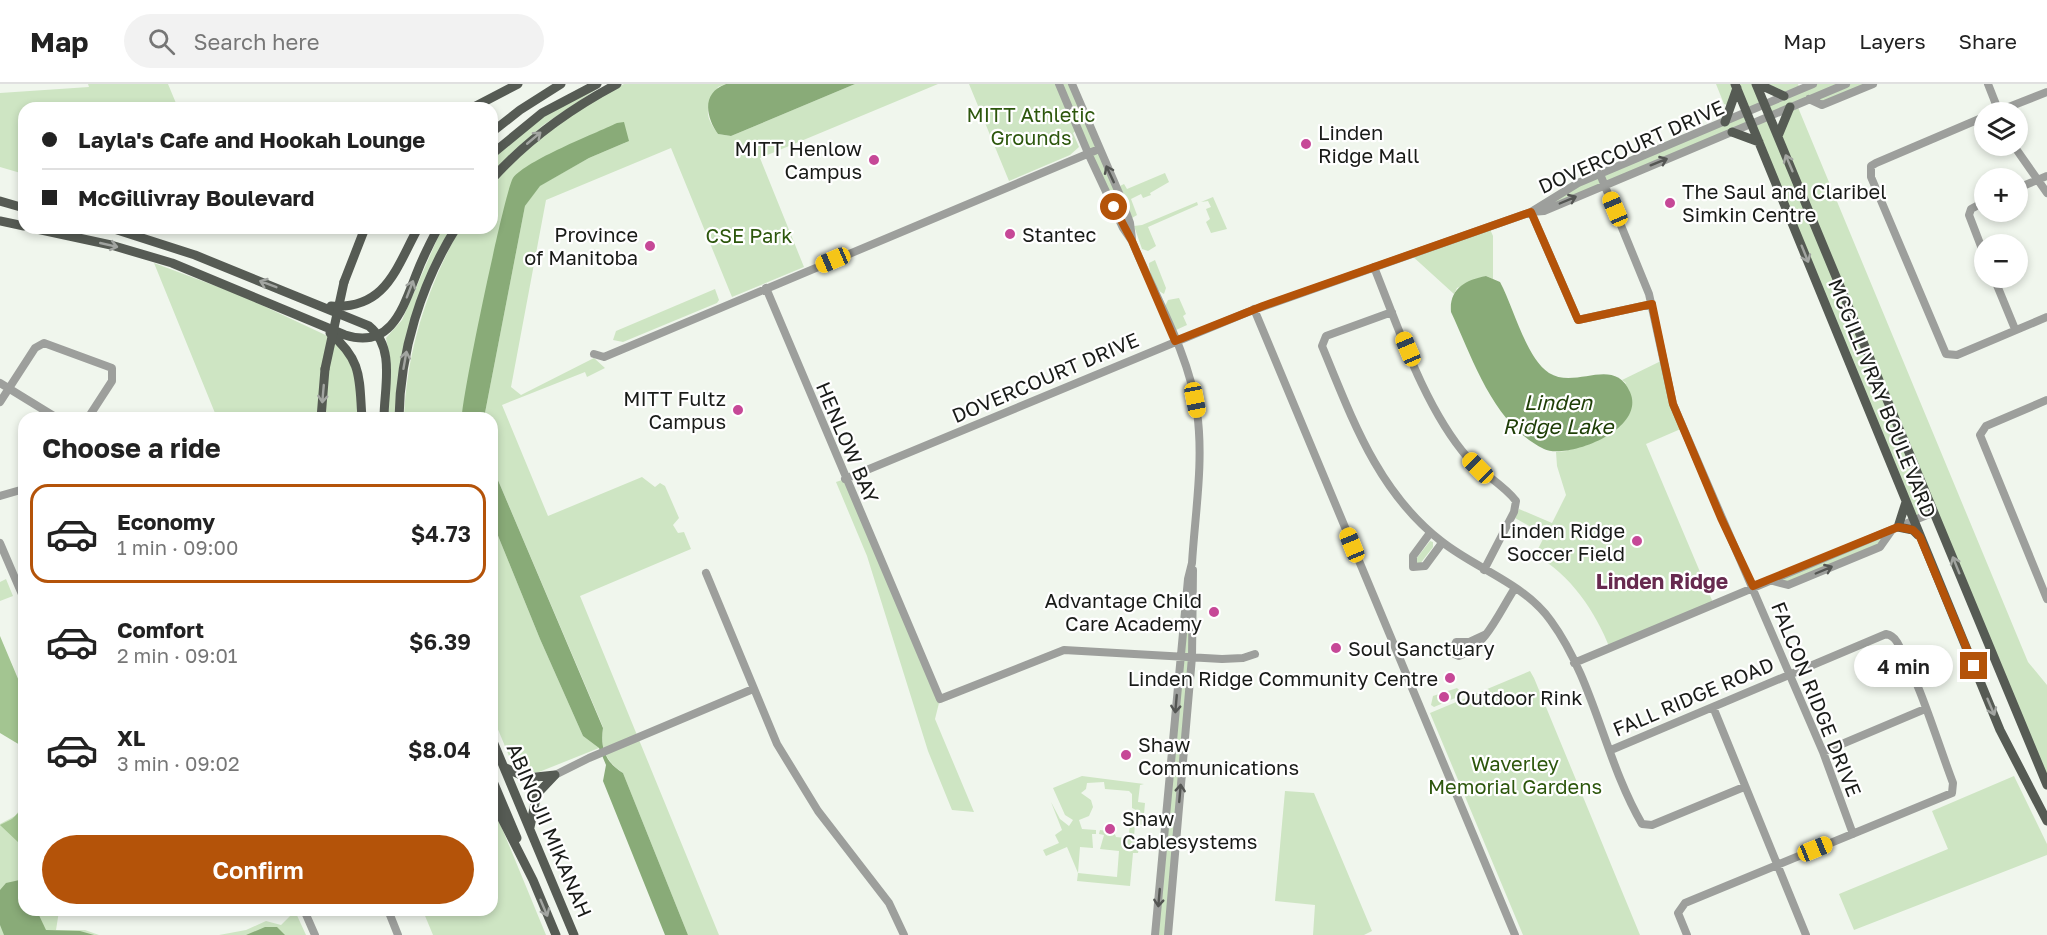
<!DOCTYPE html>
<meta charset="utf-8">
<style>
body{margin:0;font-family:"Golos Text",sans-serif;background:#f2f2f2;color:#222;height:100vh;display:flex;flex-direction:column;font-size:22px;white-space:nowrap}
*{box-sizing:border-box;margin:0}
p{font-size:20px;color:#767676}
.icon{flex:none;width:33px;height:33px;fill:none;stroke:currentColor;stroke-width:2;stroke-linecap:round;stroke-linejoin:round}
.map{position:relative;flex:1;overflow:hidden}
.side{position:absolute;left:18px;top:328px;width:480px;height:504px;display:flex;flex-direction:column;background:#fff;border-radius:18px;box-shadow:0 3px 9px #0003}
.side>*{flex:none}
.hud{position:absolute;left:18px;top:18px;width:480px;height:132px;border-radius:18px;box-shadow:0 3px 9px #0003;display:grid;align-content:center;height:132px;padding:0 24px;background:#fff}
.tools{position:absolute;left:1974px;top:18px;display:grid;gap:12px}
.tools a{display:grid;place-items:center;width:54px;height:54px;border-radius:50%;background:#fff;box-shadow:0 3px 9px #0003;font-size:30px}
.end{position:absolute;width:27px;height:27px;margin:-14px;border:8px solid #b45309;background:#fff;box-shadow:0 0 0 3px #fff}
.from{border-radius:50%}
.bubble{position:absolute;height:42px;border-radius:21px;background:#fff;box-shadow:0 3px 9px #0003;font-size:20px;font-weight:600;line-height:42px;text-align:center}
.car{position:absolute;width:18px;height:36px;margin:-18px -9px;border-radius:8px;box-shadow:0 0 4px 2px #0007;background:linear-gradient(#f5c518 24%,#345 0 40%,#f5c518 0 76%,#345 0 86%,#f5c518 0)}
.hud b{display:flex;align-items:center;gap:21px;height:57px;font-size:22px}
.hud b+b{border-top:2px solid #e0e0e0}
.hud i{width:15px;height:15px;background:#222}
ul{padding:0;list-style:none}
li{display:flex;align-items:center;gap:18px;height:99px;margin:0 12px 9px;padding:0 12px;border:3px solid transparent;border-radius:18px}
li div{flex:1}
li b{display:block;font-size:22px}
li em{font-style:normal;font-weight:600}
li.selected{border-color:#b45309}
li>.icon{width:54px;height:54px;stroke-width:1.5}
h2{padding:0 24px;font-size:27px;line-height:72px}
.cta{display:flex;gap:12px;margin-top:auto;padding:12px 24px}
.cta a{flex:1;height:69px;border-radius:36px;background:#b45309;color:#fff;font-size:24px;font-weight:600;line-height:69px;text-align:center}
header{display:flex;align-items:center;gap:36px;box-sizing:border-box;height:84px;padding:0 30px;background:#fff;border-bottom:2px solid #e0e0e0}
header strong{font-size:28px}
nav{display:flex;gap:33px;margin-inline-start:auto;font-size:21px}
.search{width:420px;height:54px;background:#f2f2f2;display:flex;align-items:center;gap:15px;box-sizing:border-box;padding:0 21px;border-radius:33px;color:#767676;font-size:22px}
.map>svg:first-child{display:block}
.green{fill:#cee5c3;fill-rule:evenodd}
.forest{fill:#a3c591}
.water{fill:#89ab78}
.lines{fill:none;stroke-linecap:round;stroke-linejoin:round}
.minor{stroke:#9d9f9c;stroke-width:8}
.major{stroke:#565b54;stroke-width:9}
.major-bridge{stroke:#565b54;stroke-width:9}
.oneway{stroke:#a2a5a1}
.oneway2{stroke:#545653}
.route{stroke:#b45309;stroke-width:8}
.poi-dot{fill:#c64897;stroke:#fff;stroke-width:2}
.labels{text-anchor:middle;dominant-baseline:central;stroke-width:4.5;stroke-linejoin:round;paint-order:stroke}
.park-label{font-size:20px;fill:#2d570d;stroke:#fff}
.poi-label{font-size:20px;fill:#191b18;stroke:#fff;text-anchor:start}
.street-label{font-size:20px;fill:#191b18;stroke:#fff}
.water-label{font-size:21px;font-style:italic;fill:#1e3e06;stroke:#fff}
.neighbourhood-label{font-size:21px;font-weight:bold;fill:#672a4f;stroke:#fff}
</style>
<header>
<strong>Map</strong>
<div class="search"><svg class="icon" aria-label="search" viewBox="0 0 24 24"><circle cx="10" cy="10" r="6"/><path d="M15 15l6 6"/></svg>Search here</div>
<nav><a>Map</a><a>Layers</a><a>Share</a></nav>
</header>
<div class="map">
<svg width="2047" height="851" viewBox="0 0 2047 851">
<rect width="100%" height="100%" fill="#f0f6ed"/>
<!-- green -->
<path class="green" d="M 88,0 L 168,0 L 178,24 L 24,24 L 24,90 L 0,83 L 0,9 L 89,3 Z
M 624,0 L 726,0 L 718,3 C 706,25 703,29 718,50 L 731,52 L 855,0 L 938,0 L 760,74 L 804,183 L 732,213 L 671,64 L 546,116 L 511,303 L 521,311 L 594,274 L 605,284 L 587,293 L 585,288 L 502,321 L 548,432 L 642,393 L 655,403 L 660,399 L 665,402 L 679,434 L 673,441 L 678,449 L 684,448 L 691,465 L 580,512 L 719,851 L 688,851 L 623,689 C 605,677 600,663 603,643 L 492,382 L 492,334 L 484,334 L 525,122 L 539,102 L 589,74 L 629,57 L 513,95 L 493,173 L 462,334 L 404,334 C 407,265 427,205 460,144 L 492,144 L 492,100 C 528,58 575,25 624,0 Z
M 969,0 L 1072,0 L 1119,109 L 1132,157 L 1077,46 L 1073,49 L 1079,63 L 1070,71 L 1009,97 Z
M 1716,0 L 1756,0 L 1765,20 L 1783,13 L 1758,0 L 1798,0 L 1800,5 L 1805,0 L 1873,0 L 1822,21 L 1809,15 L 1797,21 L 2028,578 L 2047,601 L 2047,701 L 1934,428 L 1913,438 L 1753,40 L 1544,127 L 1535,124 L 1578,99 L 1747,28 L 1737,5 L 1731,22 L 1724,20 ZM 1764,20 L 1769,33 L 1753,40 L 1747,28 ZM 1790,24 L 1778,52 L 1769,33 Z
M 600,3 L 542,42 L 492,89 L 492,75 L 540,33 Z
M 1165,89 L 1169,98 L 1150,109 L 1151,111 L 1143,114 L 1141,110 L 1131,115 L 1137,131 L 1132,134 L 1120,102 L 1124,100 L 1127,105 Z
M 1213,113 L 1227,145 L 1211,149 L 1206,138 L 1210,135 L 1206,125 L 1211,123 L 1208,117 L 1201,118 Z
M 1197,118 L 1198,121 L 1148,143 L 1156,162 L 1148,167 L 1142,165 L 1134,142 L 1142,141 Z
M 1489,143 L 1493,152 L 1493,195 L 1486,192 L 1457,204 L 1454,210 L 1410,170 Z
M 442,144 L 451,144 L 429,185 L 395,334 L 388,334 L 390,275 L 386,254 L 402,236 Z
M 1155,176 L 1166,204 L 1164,210 C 1155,206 1149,188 1149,179 Z
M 154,179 L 240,211 L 334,255 L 355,281 L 358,334 L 217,334 Z
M 715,205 L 719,216 L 717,219 L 623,258 L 613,256 L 616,247 Z
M 1179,214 L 1186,230 L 1183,232 L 1187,241 L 1176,246 L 1165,222 L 1168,216 Z
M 1663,276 L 1683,344 L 1646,360 L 1714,521 L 1610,565 C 1596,528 1570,490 1535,471 L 1545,451 L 1515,434 L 1519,425 L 1552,439 L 1566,411 L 1557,382 L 1556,368 L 1567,367 L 1626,299 L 1622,296 Z
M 845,395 L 940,615 L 935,635 L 974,728 L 952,726 L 928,667 L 867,472 L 836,398 Z
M 492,437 L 540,555 L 583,652 L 599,664 L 539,688 L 525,689 L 512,679 L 492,631 Z
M 1884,453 L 1879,460 L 1788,498 L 1780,496 Z
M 1430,457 L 1433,458 L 1433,463 L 1420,480 L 1416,480 L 1416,475 Z
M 6,495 L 13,512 L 0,517 L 0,498 Z
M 1188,495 L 1194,499 L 1168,851 L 1155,851 Z
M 1530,587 L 1534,594 L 1640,851 L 1523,851 L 1430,629 Z
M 1457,604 L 1461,608 L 1460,612 L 1434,623 L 1431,621 L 1433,612 Z
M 1082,692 L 1144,700 L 1140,701 L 1138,718 L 1145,719 L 1143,741 L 1135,740 L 1134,753 L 1140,753 L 1138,769 L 1133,769 L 1130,802 L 1077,797 L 1078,789 L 1067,763 L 1046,772 L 1043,766 L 1059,759 L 1055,751 L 1062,746 L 1051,718 L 1060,735 L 1069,742 L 1073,736 L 1065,731 L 1053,704 ZM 1104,698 L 1105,705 L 1129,707 L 1132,710 L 1132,724 L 1136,726 L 1136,729 L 1131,730 L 1129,749 L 1126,754 L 1116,753 L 1114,748 L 1100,746 L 1099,750 L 1104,751 L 1100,765 L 1119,767 L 1117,793 L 1078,789 L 1080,763 L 1093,764 L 1092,750 L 1096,750 L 1096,746 L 1082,745 L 1079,736 L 1089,732 L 1093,723 L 1091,716 L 1081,709 L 1086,705 L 1087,699 Z
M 2014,692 L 2047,760 L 2047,771 L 1854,846 L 1839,810 L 1948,765 L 1932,727 Z
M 1285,707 L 1314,709 L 1372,847 L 1364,851 L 1313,851 L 1315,821 L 1275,817 Z
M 24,720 L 24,826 L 59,827 L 56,846 L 85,846 L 99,851 L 0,851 L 0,740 L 15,732 Z
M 492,720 L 546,851 L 433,851 L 423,827 L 492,826 Z
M 295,827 L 306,851 L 219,851 L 246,846 L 266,837 L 281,841 Z"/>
<!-- forest -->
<path class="forest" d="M 0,552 L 24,609 L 24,668 L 20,661 L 0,649 Z
M 24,723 L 24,742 L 19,759 L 0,741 L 12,735 Z"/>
<!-- water -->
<path class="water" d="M 726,0 L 855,0 L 731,52 L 718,50 C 706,33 701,9 726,0 Z
M 624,38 L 629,57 L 589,74 L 540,102 L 525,122 L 484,334 L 462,334 C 461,316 505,106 513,94 C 527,76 594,50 617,39 Z
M 1486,192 L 1500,198 C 1514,224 1525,272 1549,289 C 1576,306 1614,271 1630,308 C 1647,346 1566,376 1544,365 C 1493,340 1473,275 1451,228 C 1449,205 1465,196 1486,192 Z
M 492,382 L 603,644 C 600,663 605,678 623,689 L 688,851 L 665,851 L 603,697 L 606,681 L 599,664 L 583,652 L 540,555 L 492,437 Z
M 24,795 L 24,826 L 37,827 L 46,846 L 80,847 L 94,851 L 4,851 L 0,841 L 0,806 L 6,799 Z
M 265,843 L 277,843 L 285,851 L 246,851 Z"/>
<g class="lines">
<!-- minor -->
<path class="minor" d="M 1059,0 L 1088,69 L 1123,144 L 1132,157 C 1154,210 1190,271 1197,328 C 1204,377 1195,430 1192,479 L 1188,495 L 1155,851
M 1072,0 L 1119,109 L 1130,139 L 1132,155
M 1988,0 L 1999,28
M 1809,15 L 1822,21 L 1873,0
M 1996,28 L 2047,8
M 1984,33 L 1876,79 L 1871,82 L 1871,93 L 1946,270 L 1957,271 L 2047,233
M 2014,62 L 2047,109
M 1600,90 L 1649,210 L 1673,320 L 1823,668 L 1853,750
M 2018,104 L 2047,92
M 1984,118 L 1971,125 L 1969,131 L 1984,170
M 1531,128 L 1578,99 L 1813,0
M 1531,128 L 1578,236 L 1652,220
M 1374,183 C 1398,243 1425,325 1468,374 C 1482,390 1503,400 1516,417 L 1514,428 L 1484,486
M 1994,194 L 2015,245
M 766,204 L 940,615 L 1064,566 L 1222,575 L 1243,574 L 1255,570
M 1254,225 L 1515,851
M 1392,228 L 1326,252 L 1322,262 C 1352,334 1377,407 1441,457 C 1476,485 1524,499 1551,537 C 1594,596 1605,677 1642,740 L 1652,741 L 1744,703
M 594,270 L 604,273 L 1099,65
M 0,299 L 57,334
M 2047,316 L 1986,342 L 1980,351 L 2047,515
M 0,318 L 35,264 L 44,259 L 112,284 L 112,297 L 88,334
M 845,395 L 1248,228 L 1531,128 L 1544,127 L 1846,0
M 0,412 L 24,405
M 1430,449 L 1413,472 L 1413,483 L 1425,482 L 1442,459
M 0,459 L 24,515
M 706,489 L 777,660 L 818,727 L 889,819 L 904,851
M 1769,496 L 1788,501 L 1880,463 L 1892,446
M 1484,551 L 1469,558 L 1456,558 L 1452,569 L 1459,572 C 1485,564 1501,525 1515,504
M 1574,579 L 1934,428
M 1713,623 L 1806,851
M 1611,666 L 1886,550 C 1891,551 1894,553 1897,558 C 1920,599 1936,654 1953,699 L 1952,709 L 1685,819 L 1678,829 L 1687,851
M 1823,668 L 1925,625
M 555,691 L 589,674 L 753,605
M 304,826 L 315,851
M 388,826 L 398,851
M 1168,851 L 1192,573 L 1193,486"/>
<!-- major -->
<path class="major" d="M 1735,0 L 2000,646 L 2047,737
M 1756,0 L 2047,701
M 1758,0 L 1784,12
M 472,24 L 518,0
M 1725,38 L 1737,4
M 492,48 L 520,26 L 561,0
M 1732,48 L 1759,58
M 1778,52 L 1790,23
M 492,70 L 542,29 L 597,0
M 492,95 C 528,55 570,25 617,0
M 0,117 L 24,124
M 0,137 L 24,142
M 32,144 L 111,161 L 172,179 L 345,251 C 391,266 403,224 416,191 C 422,175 430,159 438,144
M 111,144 L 195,171 L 369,242 C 396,264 384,304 384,334
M 344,198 L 365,144
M 331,222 C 386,226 396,184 418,144
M 330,249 C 363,277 359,295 362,334
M 321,334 L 325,285
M 399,334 C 400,268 421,200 456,144
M 1906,418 L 1898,443 L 1913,446 L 1918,451
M 492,655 L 574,851
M 504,683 L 527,694 L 555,691
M 492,695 L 517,754
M 492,715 L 533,796 L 556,851
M 530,743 L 537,710 L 555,691"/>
<!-- major-bridge -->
<path class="major-bridge" d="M 325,285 L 344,198"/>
</g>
<!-- one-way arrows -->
<defs><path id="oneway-shaft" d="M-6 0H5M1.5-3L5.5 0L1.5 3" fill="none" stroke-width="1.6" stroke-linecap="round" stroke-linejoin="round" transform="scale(1.5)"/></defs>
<g class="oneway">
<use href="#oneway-shaft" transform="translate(534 54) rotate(-40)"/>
<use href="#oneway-shaft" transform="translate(1789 79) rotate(-113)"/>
<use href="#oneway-shaft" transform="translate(109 161) rotate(13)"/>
<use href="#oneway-shaft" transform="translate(1805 170) rotate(68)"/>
<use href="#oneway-shaft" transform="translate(268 200) rotate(-159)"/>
<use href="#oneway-shaft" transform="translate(410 205) rotate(-69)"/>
<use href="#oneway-shaft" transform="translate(405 276) rotate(-80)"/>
<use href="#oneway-shaft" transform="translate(323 310) rotate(95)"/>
<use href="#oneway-shaft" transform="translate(1956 481) rotate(-112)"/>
<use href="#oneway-shaft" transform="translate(1991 623) rotate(67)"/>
<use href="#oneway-shaft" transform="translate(544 824) rotate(67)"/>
</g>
<g class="oneway2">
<use href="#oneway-shaft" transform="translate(1659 78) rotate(-22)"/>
<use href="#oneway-shaft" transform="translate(1110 90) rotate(-115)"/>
<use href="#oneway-shaft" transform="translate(1568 116) rotate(-23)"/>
<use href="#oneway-shaft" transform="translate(1824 486) rotate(-23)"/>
<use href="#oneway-shaft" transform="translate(1176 620) rotate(95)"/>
<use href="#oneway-shaft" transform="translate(1180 709) rotate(-85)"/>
<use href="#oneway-shaft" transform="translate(1159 814) rotate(95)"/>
</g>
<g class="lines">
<!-- route -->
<path class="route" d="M 1114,123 L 1132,157 L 1175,257 L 1263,222 L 1531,128 L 1578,236 L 1652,220 L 1673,320 L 1721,434 L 1753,502 L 1898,443 L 1913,446 L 1920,453 L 1974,582"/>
</g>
<!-- markers -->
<g class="poi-dot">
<circle cx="1306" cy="60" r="6"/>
<circle cx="874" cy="76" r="6"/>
<circle cx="1670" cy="119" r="6"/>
<circle cx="1010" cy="150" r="6"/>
<circle cx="650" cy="162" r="6"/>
<circle cx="738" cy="326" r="6"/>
<circle cx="1637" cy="457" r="6"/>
<circle cx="1214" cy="528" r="6"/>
<circle cx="1336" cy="564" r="6"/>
<circle cx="1450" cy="594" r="6"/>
<circle cx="1444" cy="613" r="6"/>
<circle cx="1126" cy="671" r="6"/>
<circle cx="1110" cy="745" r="6"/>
</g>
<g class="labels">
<!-- park labels -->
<g class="park-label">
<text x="1031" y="30">MITT Athletic<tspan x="1031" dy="23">Grounds</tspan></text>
<text x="749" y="151">CSE Park</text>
<text x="1515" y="679">Waverley<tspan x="1515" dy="23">Memorial Gardens</tspan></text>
</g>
<!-- poi labels -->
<g class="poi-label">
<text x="1318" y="48">Linden<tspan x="1318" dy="23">Ridge Mall</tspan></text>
<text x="862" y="64" text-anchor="end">MITT Henlow<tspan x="862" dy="23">Campus</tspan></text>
<text x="1682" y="107">The Saul and Claribel<tspan x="1682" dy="23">Simkin Centre</tspan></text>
<text x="638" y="150" text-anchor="end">Province<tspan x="638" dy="23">of Manitoba</tspan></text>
<text x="1022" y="150">Stantec</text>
<text x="726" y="314" text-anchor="end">MITT Fultz<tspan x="726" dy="23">Campus</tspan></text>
<text x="1625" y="446" text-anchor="end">Linden Ridge<tspan x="1625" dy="23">Soccer Field</tspan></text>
<text x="1202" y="516" text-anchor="end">Advantage Child<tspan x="1202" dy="23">Care Academy</tspan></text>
<text x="1348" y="564">Soul Sanctuary</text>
<text x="1438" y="594" text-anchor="end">Linden Ridge Community Centre</text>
<text x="1456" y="613">Outdoor Rink</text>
<text x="1138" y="660">Shaw<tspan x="1138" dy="23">Communications</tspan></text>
<text x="1122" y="734">Shaw<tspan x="1122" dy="23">Cablesystems</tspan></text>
</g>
<!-- street labels -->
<g class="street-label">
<text transform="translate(1631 62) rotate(-24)">DOVERCOURT DRIVE</text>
<text transform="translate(1045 293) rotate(-23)">DOVERCOURT DRIVE</text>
<text transform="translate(1883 314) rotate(68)">MCGILLIVRAY BOULEVARD</text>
<text transform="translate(848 358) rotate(67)">HENLOW BAY</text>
<text transform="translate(1693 612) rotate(-23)">FALL RIDGE ROAD</text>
<text transform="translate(1817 615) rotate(68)">FALCON RIDGE DRIVE</text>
<text transform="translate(550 746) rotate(67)">ABINOJII MIKANAH</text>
</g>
<!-- water labels -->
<g class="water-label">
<text x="1558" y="318">Linden<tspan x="1558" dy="24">Ridge Lake</tspan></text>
</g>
<!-- neighbourhood labels -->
<g class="neighbourhood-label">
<text x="1662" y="497">Linden Ridge</text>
</g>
</g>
</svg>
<div class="tools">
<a><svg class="icon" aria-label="layers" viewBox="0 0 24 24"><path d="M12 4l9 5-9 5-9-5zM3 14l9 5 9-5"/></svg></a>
<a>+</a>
<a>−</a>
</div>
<i class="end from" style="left:1114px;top:123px"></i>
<i class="end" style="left:1974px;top:582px"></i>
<div class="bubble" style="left:1854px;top:561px;width:99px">4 min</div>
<i class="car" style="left:1615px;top:125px;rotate:337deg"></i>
<i class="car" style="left:833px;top:176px;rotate:247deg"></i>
<i class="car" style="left:1408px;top:265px;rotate:337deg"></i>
<i class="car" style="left:1195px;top:316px;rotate:169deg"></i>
<i class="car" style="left:1478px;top:384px;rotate:315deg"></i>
<i class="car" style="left:1352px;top:461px;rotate:338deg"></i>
<i class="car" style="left:1815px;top:765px;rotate:68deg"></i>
<div class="hud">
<b><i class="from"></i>Layla's Cafe and Hookah Lounge</b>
<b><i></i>McGillivray Boulevard</b>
</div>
<section class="side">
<h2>Choose a ride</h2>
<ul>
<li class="selected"><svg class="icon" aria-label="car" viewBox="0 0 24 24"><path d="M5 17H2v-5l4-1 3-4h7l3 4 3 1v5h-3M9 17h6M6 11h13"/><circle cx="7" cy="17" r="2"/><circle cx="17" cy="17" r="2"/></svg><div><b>Economy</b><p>1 min · 09:00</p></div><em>$4.73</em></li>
<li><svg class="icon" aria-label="car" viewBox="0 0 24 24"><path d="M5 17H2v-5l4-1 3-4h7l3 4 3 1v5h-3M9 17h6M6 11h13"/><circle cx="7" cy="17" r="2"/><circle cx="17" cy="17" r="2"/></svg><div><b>Comfort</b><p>2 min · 09:01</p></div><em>$6.39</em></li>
<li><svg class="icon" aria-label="car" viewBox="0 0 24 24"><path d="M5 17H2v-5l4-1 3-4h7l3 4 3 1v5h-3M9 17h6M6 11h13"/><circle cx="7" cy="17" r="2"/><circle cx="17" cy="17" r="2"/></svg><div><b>XL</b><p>3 min · 09:02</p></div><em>$8.04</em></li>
</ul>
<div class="cta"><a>Confirm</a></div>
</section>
</div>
